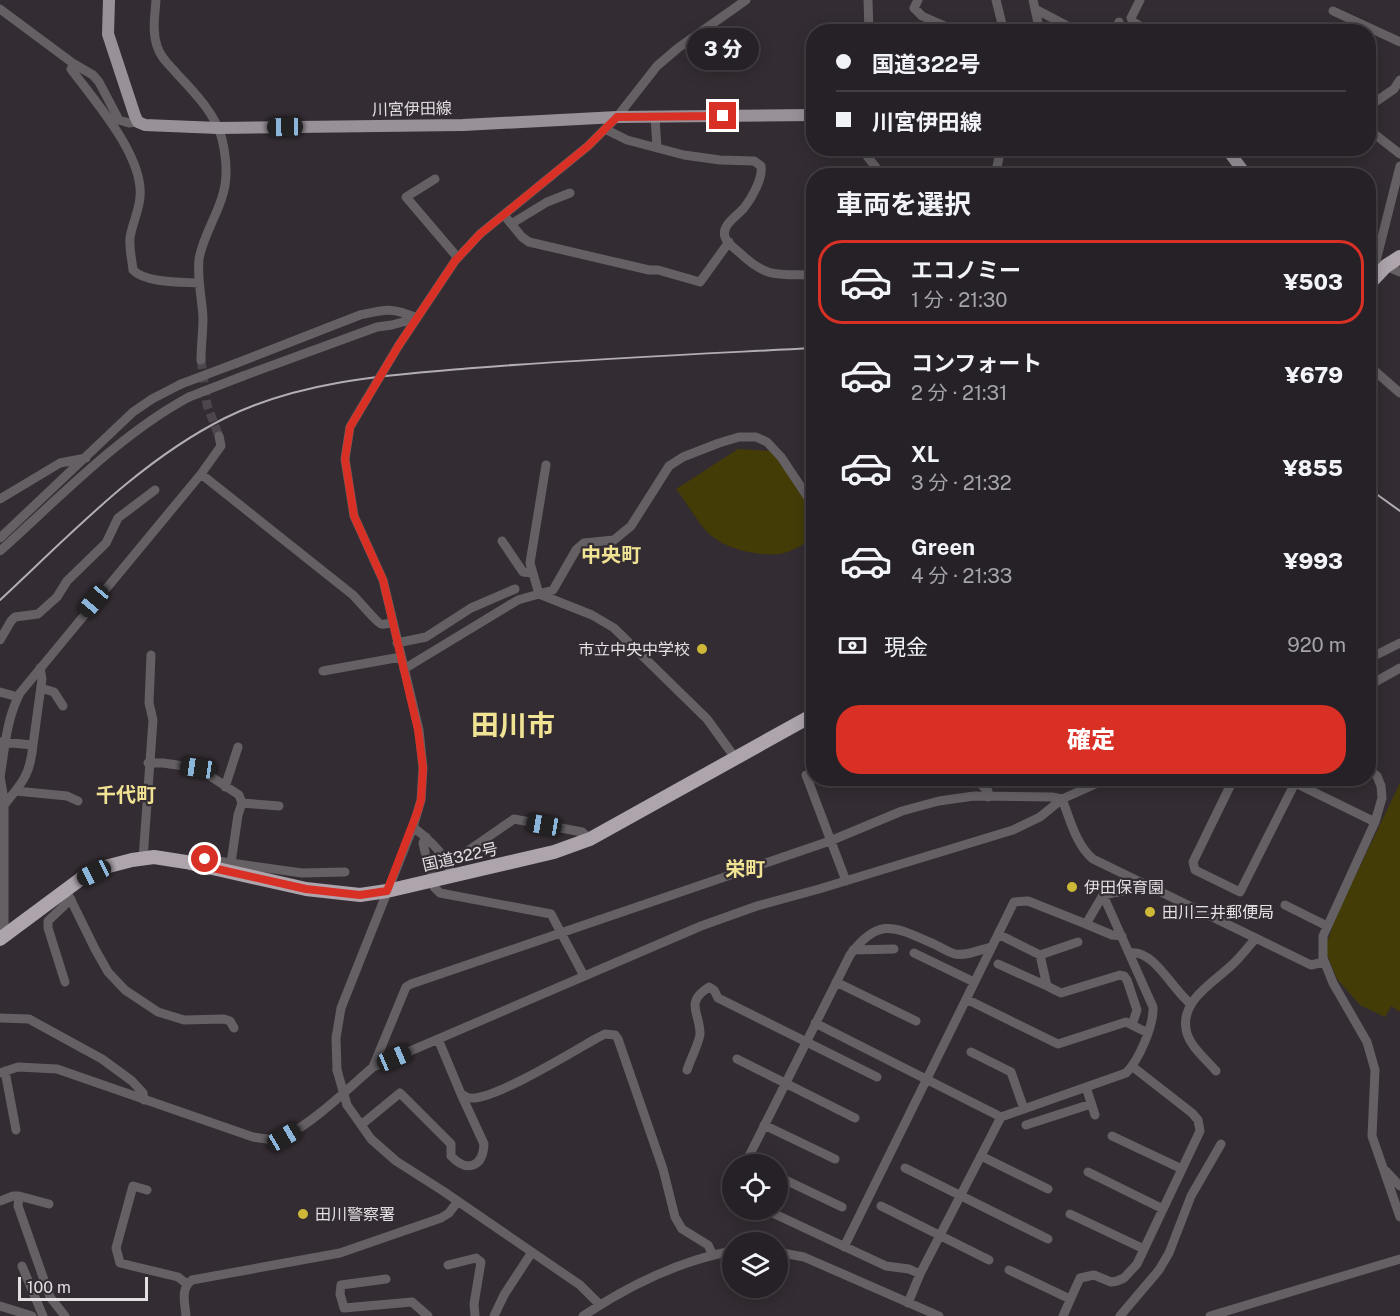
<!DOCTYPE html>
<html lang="ja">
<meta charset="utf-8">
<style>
body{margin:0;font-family:"Public Sans","Noto Sans JP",sans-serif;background:#2e292e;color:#f1f3f6;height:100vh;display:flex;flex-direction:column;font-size:22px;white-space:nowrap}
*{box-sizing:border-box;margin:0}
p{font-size:20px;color:#a4a3a7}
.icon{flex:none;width:33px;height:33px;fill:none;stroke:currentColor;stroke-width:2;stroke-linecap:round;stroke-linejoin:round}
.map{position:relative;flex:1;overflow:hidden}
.drawer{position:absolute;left:806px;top:168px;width:570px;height:618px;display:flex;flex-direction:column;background:#262126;border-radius:24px;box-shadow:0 3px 15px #0003,0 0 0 2px #423e43}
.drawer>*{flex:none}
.hud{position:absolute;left:806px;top:24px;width:570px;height:132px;border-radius:24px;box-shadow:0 3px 15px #0003,0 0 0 2px #423e43;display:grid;align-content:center;height:132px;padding:0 30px;background:#262126}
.controls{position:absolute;left:722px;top:1154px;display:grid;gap:12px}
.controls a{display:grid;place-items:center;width:66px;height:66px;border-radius:50%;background:#262126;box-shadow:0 3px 15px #0003,0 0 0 2px #423e43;font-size:30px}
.scale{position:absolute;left:18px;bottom:15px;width:130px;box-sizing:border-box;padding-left:6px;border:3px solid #e3dfe3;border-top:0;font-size:16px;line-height:21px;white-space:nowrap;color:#e3dfe3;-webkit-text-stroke:4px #332c32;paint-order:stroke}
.end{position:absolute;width:27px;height:27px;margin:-14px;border:8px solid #d93025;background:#fff;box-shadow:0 0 0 3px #fff}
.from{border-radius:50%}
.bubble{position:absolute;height:42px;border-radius:21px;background:#262126;box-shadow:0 3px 15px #0003,0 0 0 2px #423e43;font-size:20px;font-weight:800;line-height:42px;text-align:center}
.car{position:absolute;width:18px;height:36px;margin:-18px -9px;border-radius:8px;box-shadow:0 0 4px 2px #0007;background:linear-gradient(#222 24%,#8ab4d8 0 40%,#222 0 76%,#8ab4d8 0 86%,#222 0)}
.hud b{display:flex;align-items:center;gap:21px;height:57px;font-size:22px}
.hud b+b{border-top:2px solid #423e43}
.hud i{width:15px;height:15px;background:#f1f3f6}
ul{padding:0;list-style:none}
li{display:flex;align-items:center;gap:18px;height:84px;margin:0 12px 9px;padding:0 18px;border:3px solid transparent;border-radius:24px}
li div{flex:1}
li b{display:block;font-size:22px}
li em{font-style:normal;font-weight:800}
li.current{border-color:#d93025}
li>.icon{width:54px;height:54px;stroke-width:1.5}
h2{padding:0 30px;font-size:27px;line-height:72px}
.pay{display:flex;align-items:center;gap:15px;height:66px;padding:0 30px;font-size:22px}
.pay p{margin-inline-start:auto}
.action{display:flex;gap:12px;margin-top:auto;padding:12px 30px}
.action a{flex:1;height:69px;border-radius:24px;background:#d93025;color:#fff;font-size:24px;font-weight:800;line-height:69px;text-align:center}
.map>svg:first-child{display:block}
.green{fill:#443c07}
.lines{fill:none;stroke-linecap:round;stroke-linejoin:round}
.minor-tunnel{stroke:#4d474d;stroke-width:9;stroke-dasharray:9 4.5;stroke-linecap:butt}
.minor{stroke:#646064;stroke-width:9}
.major{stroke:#999198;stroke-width:12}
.highway{stroke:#ada4ac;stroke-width:14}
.rail{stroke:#b3aeb3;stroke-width:2}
.minor-bridge{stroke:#646064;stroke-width:9}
.route{stroke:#d93025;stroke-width:8}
.poi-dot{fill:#ceb837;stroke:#332c32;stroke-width:2}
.labels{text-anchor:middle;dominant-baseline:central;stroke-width:4.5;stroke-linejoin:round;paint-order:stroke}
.street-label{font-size:16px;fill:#e3dfe3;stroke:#332c32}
.poi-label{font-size:16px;fill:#e3dfe3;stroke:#332c32;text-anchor:start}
.quarter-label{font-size:20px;font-weight:bold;fill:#f1e394;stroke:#332c32}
.town-label{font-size:28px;font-weight:bold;fill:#f1e394;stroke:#332c32}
</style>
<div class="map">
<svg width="1400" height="1316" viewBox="0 0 1400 1316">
<rect width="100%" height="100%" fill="#332c32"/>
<!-- green -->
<path class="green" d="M 738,449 L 772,451 L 813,511 L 813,539 C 803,545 791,552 779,554 C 759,556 729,550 713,537 C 701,529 686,501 676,489 Z
M 1400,783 L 1400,1012 L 1391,1006 L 1385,1017 L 1360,1005 L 1337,979 L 1327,955 L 1327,942 L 1338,912 Z"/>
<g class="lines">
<!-- minor-tunnel -->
<path class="minor-tunnel" d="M 201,360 L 207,405 L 219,436
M 425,852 L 434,884"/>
<!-- minor -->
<path class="minor" d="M 156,0 C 155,15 152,31 157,46 C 161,59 170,65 178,75 C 195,93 216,115 222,139 C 226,156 228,177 223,194 C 217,216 203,236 199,259 C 197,279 202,298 203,318 C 203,332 201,346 201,360
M 868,0 L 869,32
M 918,0 L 914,8 L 922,16 L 947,27 L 947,32
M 996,0 L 1004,32
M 1033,0 L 1040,32
M 1140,0 L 1131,18 L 1133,22 L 1150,32
M 0,9 L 74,64 L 93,75 L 99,82 L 119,120 L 129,123 L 138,122
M 1035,9 L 1079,32
M 1333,11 L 1400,42
M 1114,32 L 1119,22
M 74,64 L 71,69 C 94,100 144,156 140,197 C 139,211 132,224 130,238 C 129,248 132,260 133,270 C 145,283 182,282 199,283
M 1368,107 L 1394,89 L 1400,80
M 655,117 L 657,148
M 605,129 L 627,140 L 684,155 L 720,160 L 754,161 L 761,166 C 763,178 752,198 744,208 C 737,216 721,225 725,237 C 727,244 736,249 741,254 C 768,279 778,274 813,275
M 1368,129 L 1400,154
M 866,148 L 867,156 L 881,174 L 880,176
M 995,176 L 1001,148
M 435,179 L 406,197 L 458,258
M 504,215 L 522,237 L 529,242 L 649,270 L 658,270 L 700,282 L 729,242
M 511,224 L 547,202 L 570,193
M 1368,242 L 1371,235
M 1386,266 L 1400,272
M 1381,271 L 1376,266 L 1376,261 L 1400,166
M 399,345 L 455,261 L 480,234 L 588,146 L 617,117 L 657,66 L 678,48 L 746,0
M 237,363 L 360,315 C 386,309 392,307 417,318
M 1368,365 L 1400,393
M 243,376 L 377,327 L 392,325 L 417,318
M 201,474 L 353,595 C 358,600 377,623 381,624 C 385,625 388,623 392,623
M 0,499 L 60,463 L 86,458
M 0,538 L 133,412 L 152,399 L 181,384
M 502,541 L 523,572 L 532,573
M 0,551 C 58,499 120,434 189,397
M 539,594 L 592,615 L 614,628 L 707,719 L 736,759
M 539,594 L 530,563 L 546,465
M 0,640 L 11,621 L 15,617 L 38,614 L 57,597 L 67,581 L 106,543 L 118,518 L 155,490
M 397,643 L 426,637 L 471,608 L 515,589
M 1368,659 L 1400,643
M 404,669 L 518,600 L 553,590 L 576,550 L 584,543 L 614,540 L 631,526 L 669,466 L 683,457 L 719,443 L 739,437 L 756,437 L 767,442 L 781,457 L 813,505
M 323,671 L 401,657
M 1368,686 L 1400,668
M 41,688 L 54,692 L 63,706
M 0,692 L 18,697
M 1,742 L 33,745 C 30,775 23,782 4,805
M 33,745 L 42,679 L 40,668
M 148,763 L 163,763 L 198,768 L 239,795 L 242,803 L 279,806
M 1368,768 L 1377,776 L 1381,786 L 1382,798 L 1375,822 L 1323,936 L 1323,958 L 1333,983 L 1367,1042 L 1375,1070 L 1372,1136 L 1400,1217
M 813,773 L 806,775 L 846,881
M 0,776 L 4,800 L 4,936
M 0,777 C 5,748 6,720 20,693 L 201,474 L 221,446 L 219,436
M 974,778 L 988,791 L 988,797
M 1234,778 L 1193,862 L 1195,870 L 1240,892 L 1295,783
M 1285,778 L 1375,822
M 225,787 L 238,747
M 16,791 L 67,796 L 78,801
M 1062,799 C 1070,819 1076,845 1093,859 L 1311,965 L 1324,962
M 413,827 C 426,837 445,853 450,870
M 425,852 L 423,843 L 426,837
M 143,859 L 153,720 L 149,703 L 151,655
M 231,863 L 302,873 L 345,872
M 449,864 L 514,819 L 582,832 L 590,839
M 204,866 L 205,859 L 231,863 L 238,815 L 242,803
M 434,887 L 440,893 L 551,914 L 584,976
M 66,890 L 95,949 L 108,972 L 125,990 L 158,1012 L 184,1020 L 224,1019 L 230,1021 L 234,1028
M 1285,905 L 1327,926
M 1086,924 L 1112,935 L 1122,936
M 998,934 L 1040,955 L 1078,942
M 853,950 L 894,949
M 914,953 L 974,982
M 1130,953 C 1154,949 1173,991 1191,1004
M 998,964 L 1047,986 L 1040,955
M 65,982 L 48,928 L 48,921 L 71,899
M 836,982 L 916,1021
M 1047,986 L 1061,993 L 1120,975 L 1124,976 L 1127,980 L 1137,1010 L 1132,1025
M 966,999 L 1058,1044 L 1126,1022 L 1148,1033
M 0,1018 L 29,1019 L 102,1059 L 132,1081 L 143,1093 L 144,1100
M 815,1023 L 1001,1117
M 438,1039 L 461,1094 C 464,1095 467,1098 470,1098 C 493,1101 574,1051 597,1038 L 605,1034 L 615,1035 L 618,1039 L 663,1169 L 675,1217 L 682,1229 L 708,1245 L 713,1255
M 971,1052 L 1011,1072 L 1024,1109
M 737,1059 L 855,1118
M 373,1067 L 406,987 L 411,984 L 830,841 L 902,811 L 939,801 L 974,796 L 1052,797 L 1062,799
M 337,1070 L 336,1038 L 341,1008 L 413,827 L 421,800 L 423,768 L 419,730 L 383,580 L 354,516 L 345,459 L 350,427 L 366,400
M 687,1070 C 690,1061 700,1040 700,1034 C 700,1012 684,1003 709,987 L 714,990 L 718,998 L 877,1077
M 5,1071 L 16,1130
M 1216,1071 C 1206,1059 1188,1045 1186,1029 C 1181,999 1216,981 1234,963 C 1242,955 1248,947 1256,938
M 0,1073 L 18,1067 L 57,1069 L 253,1137 C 264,1139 275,1141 285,1136 C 312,1124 350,1087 373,1067 L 701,926 L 757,906 L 819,889 L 1013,830 L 1040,817 L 1062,799 L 1109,778
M 1086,1087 L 1095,1115
M 347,1105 L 371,1139 L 396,1161 L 443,1191 L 580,1285 L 600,1305
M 361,1125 L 400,1093 L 451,1144 L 451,1156 C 467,1173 483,1167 484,1144 L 461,1094
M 764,1125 L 835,1159
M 1026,1125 L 1091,1104
M 1112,1136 L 1182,1169
M 981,1156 L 1048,1189
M 745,1164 L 850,955 C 879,916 895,927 934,944 C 940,947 948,952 955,954 C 967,956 979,950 991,947
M 905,1168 L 1048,1239
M 1386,1171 L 1400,1186
M 1088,1172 L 1163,1209
M 777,1176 L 842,1207
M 147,1190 L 133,1186 L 116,1248 L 120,1263 L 178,1277 L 187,1284
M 0,1201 L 13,1196 L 19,1196
M 49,1204 L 19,1196 L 18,1206 L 50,1297 L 65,1316
M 881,1206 L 989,1260
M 764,1209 L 886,1266 L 909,1269 L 920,1274
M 1070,1214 L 1144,1249
M 844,1247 L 1014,902 L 1028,901 L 1086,924 L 1103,895 L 1138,888 L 1140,882
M 777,1252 L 804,1257 L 939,1316
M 448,1265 L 476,1258 L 481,1262 L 474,1304 L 475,1316
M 22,1266 L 43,1316
M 1009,1270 L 1070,1299
M 386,1279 L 341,1285 L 340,1294 L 344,1308 L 412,1302 L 428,1316
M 908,1303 L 920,1274 L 1001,1117 L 1126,1073 C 1139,1060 1154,1025 1153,1007 L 1103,895
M 0,1306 L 32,1316
M 186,1316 C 185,1303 180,1289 192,1280 L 340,1253 L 441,1218 L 449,1213 L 458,1201
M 494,1316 L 504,1295 L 532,1252
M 583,1316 C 628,1286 678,1261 732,1251
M 1063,1316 L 1080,1278 L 1094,1275 L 1111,1282 L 1117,1281 L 1124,1278 L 1137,1264 L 1200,1131 L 1198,1120 L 1192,1113 L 1133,1067
M 1120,1316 L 1159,1270 L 1169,1253 L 1191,1196 L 1221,1144
M 1210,1316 L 1400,1259"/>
<!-- major -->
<path class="major" d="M 109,0 L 108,34 L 135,116 L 138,122 L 145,125 L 218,128 L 463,125 L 617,117 L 813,115
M 1226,148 L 1247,176"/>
<!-- highway -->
<path class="highway" d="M 1368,285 L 1386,266 L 1400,257
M 0,939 L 82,878 L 105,867 L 132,860 L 154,857 L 186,862 L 306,889 L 360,895 L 387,891 L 554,852 L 590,839 L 813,715"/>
<!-- rail -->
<path class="rail" d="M 1368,488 L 1400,511
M 0,600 C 70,535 139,461 225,418 C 302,380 389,375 473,368 C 586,359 700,354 813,348"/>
<!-- minor-bridge -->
<path class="minor-bridge" d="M 181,384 L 237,363
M 189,397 L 243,376
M 366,400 L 399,345
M 337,1070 L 347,1105"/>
</g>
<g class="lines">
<!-- route -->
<path class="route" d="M 205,859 L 204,866 L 306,889 L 360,895 L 387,891 L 417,813 L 421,800 L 423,768 L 418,730 L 383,580 L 354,516 L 345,459 L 350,427 L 399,345 L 455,261 L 480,234 L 588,146 L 617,117 L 723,116"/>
</g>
<!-- markers -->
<g class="poi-dot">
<circle cx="702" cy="649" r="6"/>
<circle cx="1072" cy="887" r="6"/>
<circle cx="1150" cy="912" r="6"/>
<circle cx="303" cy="1214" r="6"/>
</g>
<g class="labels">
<!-- street labels -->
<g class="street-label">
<text transform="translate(412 109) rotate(-1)">川宮伊田線</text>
<text transform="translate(460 857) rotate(-13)">国道322号</text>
</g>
<!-- poi labels -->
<g class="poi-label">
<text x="690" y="649" text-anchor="end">市立中央中学校</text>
<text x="1084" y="887">伊田保育園</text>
<text x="1162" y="912">田川三井郵便局</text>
<text x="315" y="1214">田川警察署</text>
</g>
<!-- quarter labels -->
<g class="quarter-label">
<text x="611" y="555">中央町</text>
<text x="126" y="795">千代町</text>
<text x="745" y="869">栄町</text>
</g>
<!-- town labels -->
<g class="town-label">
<text x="513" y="724">田川市</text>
</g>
</g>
</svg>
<div class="controls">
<a><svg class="icon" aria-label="locate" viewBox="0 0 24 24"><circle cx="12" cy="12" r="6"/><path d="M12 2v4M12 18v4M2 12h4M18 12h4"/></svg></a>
<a><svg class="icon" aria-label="layers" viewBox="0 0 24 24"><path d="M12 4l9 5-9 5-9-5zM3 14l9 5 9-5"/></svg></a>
</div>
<div class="scale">100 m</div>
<i class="end from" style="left:205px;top:859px"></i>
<i class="end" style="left:723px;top:116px"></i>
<div class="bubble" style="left:687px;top:28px;width:72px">3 分</div>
<i class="car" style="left:285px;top:127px;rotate:269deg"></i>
<i class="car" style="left:94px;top:601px;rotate:220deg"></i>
<i class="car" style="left:198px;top:768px;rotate:278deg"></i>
<i class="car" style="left:544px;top:825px;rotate:280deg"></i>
<i class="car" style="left:94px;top:873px;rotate:244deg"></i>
<i class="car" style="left:394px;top:1058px;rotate:67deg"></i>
<i class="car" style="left:284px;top:1137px;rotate:60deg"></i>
<div class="hud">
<b><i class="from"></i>国道322号</b>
<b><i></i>川宮伊田線</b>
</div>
<section class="drawer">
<h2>車両を選択</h2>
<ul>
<li class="current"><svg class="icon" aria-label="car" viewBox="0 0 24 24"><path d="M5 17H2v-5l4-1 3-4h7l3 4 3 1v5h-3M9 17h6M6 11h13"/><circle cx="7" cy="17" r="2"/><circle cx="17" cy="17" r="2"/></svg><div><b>エコノミー</b><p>1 分 · 21:30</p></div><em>¥503</em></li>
<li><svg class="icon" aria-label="car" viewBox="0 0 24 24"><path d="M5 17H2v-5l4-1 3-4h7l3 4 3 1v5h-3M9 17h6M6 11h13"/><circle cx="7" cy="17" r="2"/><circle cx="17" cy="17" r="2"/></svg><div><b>コンフォート</b><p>2 分 · 21:31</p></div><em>¥679</em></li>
<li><svg class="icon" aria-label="car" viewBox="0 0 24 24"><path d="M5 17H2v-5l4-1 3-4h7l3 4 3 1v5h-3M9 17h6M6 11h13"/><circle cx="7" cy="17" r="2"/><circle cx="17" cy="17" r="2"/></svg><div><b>XL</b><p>3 分 · 21:32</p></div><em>¥855</em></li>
<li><svg class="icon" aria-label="car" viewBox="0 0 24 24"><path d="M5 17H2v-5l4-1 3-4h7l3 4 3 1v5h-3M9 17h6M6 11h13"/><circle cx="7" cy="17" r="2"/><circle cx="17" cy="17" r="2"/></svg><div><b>Green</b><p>4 分 · 21:33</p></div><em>¥993</em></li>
</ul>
<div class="pay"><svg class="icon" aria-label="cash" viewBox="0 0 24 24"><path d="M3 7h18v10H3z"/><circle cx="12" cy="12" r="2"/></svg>現金<p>920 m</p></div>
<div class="action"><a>確定</a></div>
</section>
</div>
